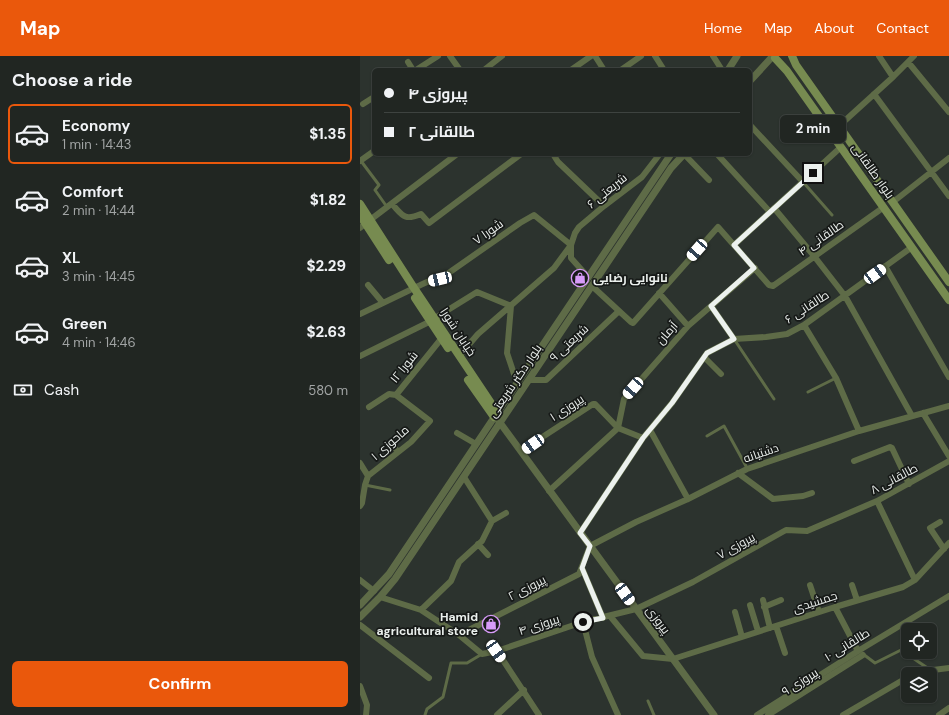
<!DOCTYPE html>
<meta charset="utf-8">
<style>
body{margin:0;font-family:"DM Sans",Cairo,sans-serif;background:#292e2a;color:#f1f3f6;height:100vh;display:flex;flex-direction:column;font-size:15px;white-space:nowrap}
*{box-sizing:border-box;margin:0}
p{font-size:13px;color:#a2a5a5}
.icon{flex:none;width:22px;height:22px;fill:none;stroke:currentColor;stroke-width:2;stroke-linecap:round;stroke-linejoin:round}
.map{position:relative;flex:1;overflow:hidden}
.panel{display:flex;flex-direction:column;background:#212622;width:360px}
.panel>*{flex:none}
.banner{position:absolute;left:12px;top:12px;width:380px;height:88px;border-radius:6px;box-shadow:0 1px 3px #0004,0 0 0 1px #3e4340;display:grid;align-content:center;height:88px;padding:0 12px;background:#212622}
.controls{position:absolute;left:541px;top:567px;display:grid;gap:8px}
.controls a{display:grid;place-items:center;width:36px;height:36px;border-radius:6px;background:#212622;box-shadow:0 1px 3px #0004,0 0 0 1px #3e4340;font-size:20px}
.end{position:absolute;width:18px;height:18px;margin:-9px;border:5px solid #ecf1ee;background:#111;box-shadow:0 0 0 2px #111}
.from{border-radius:50%}
.bubble{position:absolute;height:28px;border-radius:6px;background:#212622;box-shadow:0 1px 3px #0004,0 0 0 1px #3e4340;font-size:13px;font-weight:700;line-height:28px;text-align:center}
.car{position:absolute;width:12px;height:24px;margin:-12px -6px;border-radius:5px;box-shadow:0 0 3px 1px #0007;background:linear-gradient(#fff 24%,#345 0 40%,#fff 0 76%,#345 0 86%,#fff 0)}
.banner b{display:flex;align-items:center;gap:14px;height:38px;font-size:15px}
.banner b+b{border-top:1px solid #3e4340}
.banner i{width:10px;height:10px;background:#f1f3f6}
ul{padding:0;list-style:none}
li{display:flex;align-items:center;gap:12px;height:60px;margin:0 8px 6px;padding:0 4px;border:2px solid transparent;border-radius:6px}
li div{flex:1}
li b{display:block;font-size:15px}
li em{font-style:normal;font-weight:700}
li.selected{border-color:#ea580c}
li>.icon{width:36px;height:36px;stroke-width:1.5}
h2{padding:0 12px;font-size:18px;line-height:48px}
.pay{display:flex;align-items:center;gap:10px;height:44px;padding:0 12px;font-size:15px}
.pay p{margin-inline-start:auto}
.cta{display:flex;gap:8px;margin-top:auto;padding:8px 12px}
.cta a{flex:1;height:46px;border-radius:6px;background:#ea580c;color:#fff;font-size:16px;font-weight:700;line-height:46px;text-align:center}
header{display:flex;align-items:center;gap:24px;box-sizing:border-box;height:56px;padding:0 20px;background:#ea580c;color:#fff}
header strong{font-size:19px}
nav{display:flex;gap:22px;margin-inline-start:auto;font-size:14px}
main{display:flex;flex:1;min-height:0}
.map>svg:first-child{display:block}
.lines{fill:none;stroke-linecap:round;stroke-linejoin:round}
.service{stroke:#5e6b47;stroke-width:3}
.minor{stroke:#5e6b47;stroke-width:6}
.tertiary{stroke:#5e6b47;stroke-width:7}
.secondary{stroke:#778b50;stroke-width:8}
.route{stroke:#ecf1ee;stroke-width:5}
.labels{text-anchor:middle;dominant-baseline:central;stroke-width:3.5;stroke-linejoin:round;paint-order:stroke}
.street-label{font-size:12px;fill:#ecf1ee;stroke:#171a18}
.poi-label{font-size:12px;font-weight:bold;fill:#ecf1ee;stroke:#171a18;text-anchor:start}
</style>
<header>
<strong>Map</strong>
<nav><a>Home</a><a>Map</a><a>About</a><a>Contact</a></nav>
</header>
<main>
<section class="panel">
<h2>Choose a ride</h2>
<ul>
<li class="selected"><svg class="icon" aria-label="car" viewBox="0 0 24 24"><path d="M5 17H2v-5l4-1 3-4h7l3 4 3 1v5h-3M9 17h6M6 11h13"/><circle cx="7" cy="17" r="2"/><circle cx="17" cy="17" r="2"/></svg><div><b>Economy</b><p>1 min · 14:43</p></div><em>$1.35</em></li>
<li><svg class="icon" aria-label="car" viewBox="0 0 24 24"><path d="M5 17H2v-5l4-1 3-4h7l3 4 3 1v5h-3M9 17h6M6 11h13"/><circle cx="7" cy="17" r="2"/><circle cx="17" cy="17" r="2"/></svg><div><b>Comfort</b><p>2 min · 14:44</p></div><em>$1.82</em></li>
<li><svg class="icon" aria-label="car" viewBox="0 0 24 24"><path d="M5 17H2v-5l4-1 3-4h7l3 4 3 1v5h-3M9 17h6M6 11h13"/><circle cx="7" cy="17" r="2"/><circle cx="17" cy="17" r="2"/></svg><div><b>XL</b><p>3 min · 14:45</p></div><em>$2.29</em></li>
<li><svg class="icon" aria-label="car" viewBox="0 0 24 24"><path d="M5 17H2v-5l4-1 3-4h7l3 4 3 1v5h-3M9 17h6M6 11h13"/><circle cx="7" cy="17" r="2"/><circle cx="17" cy="17" r="2"/></svg><div><b>Green</b><p>4 min · 14:46</p></div><em>$2.63</em></li>
</ul>
<div class="pay"><svg class="icon" aria-label="cash" viewBox="0 0 24 24"><path d="M3 7h18v10H3z"/><circle cx="12" cy="12" r="2"/></svg>Cash<p>580 m</p></div>
<div class="cta"><a>Confirm</a></div>
</section>
<div class="map">
<svg width="589" height="659" viewBox="0 0 589 659">
<rect width="100%" height="100%" fill="#2c332e"/>
<g class="lines">
<!-- service -->
<path class="service" d="M 1,105 L 19,129 L 15,134 L 27,151
M 443,126 L 472,159
M 374,283 L 414,343
M 448,336 L 476,322
M 347,380 L 364,370 L 387,412
M 5,429 L 30,434
M 503,598 L 515,607 L 541,594 L 569,613
M 288,645 L 294,659
M 65,659 L 67,653 L 83,641 L 91,607 L 107,607 L 122,598"/>
<!-- minor -->
<path class="minor" d="M 90,0 L 100,14
M 235,0 L 244,14
M 295,0 L 304,14
M 353,0 L 362,14
M 519,0 L 533,21
M 48,6 L 53,14
M 548,6 L 589,56
M 56,14 L 78,0
M 124,14 L 142,0
M 211,14 L 231,0
M 261,14 L 281,0
M 514,38 L 589,140
M 3,48 L 14,41
M 390,69 L 443,126
M 479,70 L 533,21 L 554,0
M 193,98 L 198,106 L 244,150
M 324,98 L 349,124
M 357,98 L 410,156
M 0,105 L 14,95
M 533,146 L 589,102
M 32,148 C 43,160 44,165 61,158 L 69,167 L 161,98
M 414,152 L 454,200 L 485,240 L 552,360
M 10,164 L 97,98
M 0,172 L 5,168
M 211,189 L 211,202 L 228,221
M 374,189 L 481,91
M 525,210 L 589,321
M 8,229 L 23,247
M 232,230 L 271,266 L 273,267 L 358,171 L 409,229 L 413,230 L 524,151
M 54,232 L 67,226 L 80,223 L 160,167 L 174,159 L 211,189
M 299,237 L 328,270
M 151,250 L 147,297 L 157,327
M 351,250 L 374,283
M 0,258 L 50,234
M 75,262 L 117,236 L 151,250
M 444,269 L 476,322 L 499,375
M 0,300 L 69,266
M 99,300 L 118,278 L 194,212 L 211,189 L 215,177 L 219,171 L 244,150 L 282,121 L 299,99
M 344,301 L 361,318
M 169,324 L 186,324 L 259,255
M 9,351 L 29,338 L 36,339
M 563,357 L 589,400
M 290,374 L 328,443
M 97,377 L 116,388
M 32,388 L 38,396
M 161,395 L 233,348 L 235,348 L 258,372 L 283,382
M 494,405 L 530,391 L 532,392 L 549,428
M 0,407 L 8,420
M 378,417 L 413,443 L 443,440 L 452,437
M 189,435 L 258,372 L 264,343 L 328,270 L 395,212
M 517,445 L 555,524
M 0,450 L 2,447 L 5,429 L 8,420 L 51,386 L 70,365 L 36,339 L 81,283
M 132,465 L 146,457
M 580,466 L 570,472 L 584,493
M 220,477 L 283,382 L 312,347 L 347,297 L 374,283 L 406,281 L 427,278 L 444,269 L 552,191
M 118,488 L 128,499
M 222,512 L 243,562
M 0,524 L 14,535
M 450,529 L 459,556
M 492,529 L 497,544
M 20,541 L 61,554 L 99,579 L 122,598 L 137,595 L 223,566 L 276,553 L 333,526 L 426,474 L 447,475 L 517,445 L 589,405
M 403,544 L 410,572
M 390,549 L 398,575
M 404,551 L 421,544
M 475,551 L 498,595
M 61,554 L 91,525 L 99,506 L 122,485 L 132,465 L 104,421
M 375,556 L 382,581
M 250,560 L 283,600 L 313,603 L 475,551 L 543,531 L 555,524 L 589,487
M 223,566 L 232,601 L 258,659
M 0,569 L 69,622
M 416,570 L 425,597
M 99,579 L 219,518 L 230,490 L 276,466 L 328,443 L 387,413 L 499,375 L 589,350
M 137,595 L 179,659
M 553,618 L 557,616 L 589,612
M 0,630 L 7,649 L 6,659
M 137,659 L 164,634
M 397,659 L 498,595 L 589,540
M 408,659 L 503,599
M 483,659 L 548,621
M 579,659 L 589,652"/>
<!-- tertiary -->
<path class="tertiary" d="M 368,14 L 377,0
M 390,25 L 412,1
M 138,364 L 354,659
M 0,549 L 29,518 L 311,98
M 0,561 L 20,541 L 35,523 L 311,112 L 324,98"/>
<!-- secondary -->
<path class="secondary" d="M 432,0 L 436,9 L 589,226
M 415,2 L 427,15 L 589,244
M 0,148 L 54,232 L 137,356
M 0,159 L 29,204
M 55,242 L 88,292
M 108,324 L 134,361"/>
</g>
<g class="lines">
<!-- route -->
<path class="route" d="M 223,566 L 243,562 L 222,512 L 230,490 L 220,477 L 283,382 L 312,347 L 347,297 L 374,283 L 351,250 L 394,212 L 374,189 L 453,117"/>
</g>
<!-- icons -->
<defs>
<symbol id="shop-ring" viewBox="-11 -11 22 22"><circle r="9.5" fill="#171a18" stroke="#d79bf8" stroke-width="1.5"/><path d="M-5-2.5h2.3a2.7 3.5 0 0 1 5.4 0H5L5.5 6h-11ZM-1.5-2.5h3a1.5 2.3 0 0 0-3 0Z" fill="#d79bf8"/></symbol>
</defs>
<g fill-rule="evenodd">
<use href="#shop-ring" x="210" y="212" width="20" height="20"/>
<use href="#shop-ring" x="121" y="558" width="20" height="20"/>
</g>
<g class="labels">
<!-- street labels -->
<g class="street-label">
<text transform="translate(513 115) rotate(55)">بلوار طالقانی</text>
<text transform="translate(247 135) rotate(-39)">شریعتی ۶</text>
<text transform="translate(128 176) rotate(-35)">شورا ۷</text>
<text transform="translate(461 182) rotate(-35)">طالقانی ۴</text>
<text transform="translate(447 251) rotate(-33)">طالقانی ۶</text>
<text transform="translate(98 276) rotate(57)">خیابان شورا</text>
<text transform="translate(307 277) rotate(-49)">آرمان</text>
<text transform="translate(209 287) rotate(-43)">شریعتی ۹</text>
<text transform="translate(44 311) rotate(-51)">شورا ۱۲</text>
<text transform="translate(155 325) rotate(-56)">بلوار دکتر شریعتی</text>
<text transform="translate(207 352) rotate(-33)">پیروزی ۱</text>
<text transform="translate(30 387) rotate(-41)">ماحوزی ۱</text>
<text transform="translate(401 397) rotate(-19)">دشتیانه</text>
<text transform="translate(534 423) rotate(-28)">طالقانی ۸</text>
<text transform="translate(376 490) rotate(-29)">پیروزی ۷</text>
<text transform="translate(167 532) rotate(-27)">پیروزی ۲</text>
<text transform="translate(455 546) rotate(-18)">جمشیدی</text>
<text transform="translate(298 564) rotate(53)">پیروزی</text>
<text transform="translate(179 569) rotate(-18)">پیروزی ۴</text>
<text transform="translate(487 589) rotate(-32)">طالقانی ۱۰</text>
<text transform="translate(440 626) rotate(-32)">پیروزی ۹</text>
</g>
<!-- poi labels -->
<g class="poi-label">
<text x="233" y="222">نانوایی رضایی</text>
<text x="118" y="561" text-anchor="end">Hamid<tspan x="118" dy="14">agricultural store</tspan></text>
</g>
</g>
</svg>
<div class="controls">
<a><svg class="icon" aria-label="locate" viewBox="0 0 24 24"><circle cx="12" cy="12" r="6"/><path d="M12 2v4M12 18v4M2 12h4M18 12h4"/></svg></a>
<a><svg class="icon" aria-label="layers" viewBox="0 0 24 24"><path d="M12 4l9 5-9 5-9-5zM3 14l9 5 9-5"/></svg></a>
</div>
<i class="end from" style="left:223px;top:566px"></i>
<i class="end" style="left:453px;top:117px"></i>
<div class="bubble" style="left:420px;top:59px;width:66px">2 min</div>
<i class="car" style="left:337px;top:194px;rotate:221deg"></i>
<i class="car" style="left:515px;top:218px;rotate:54deg"></i>
<i class="car" style="left:80px;top:223px;rotate:257deg"></i>
<i class="car" style="left:273px;top:332px;rotate:221deg"></i>
<i class="car" style="left:173px;top:388px;rotate:236deg"></i>
<i class="car" style="left:265px;top:538px;rotate:144deg"></i>
<i class="car" style="left:136px;top:595px;rotate:145deg"></i>
<div class="banner">
<b><i class="from"></i>پیروزی ۴</b>
<b><i></i>طالقانی ۲</b>
</div>
</div>
</main>
